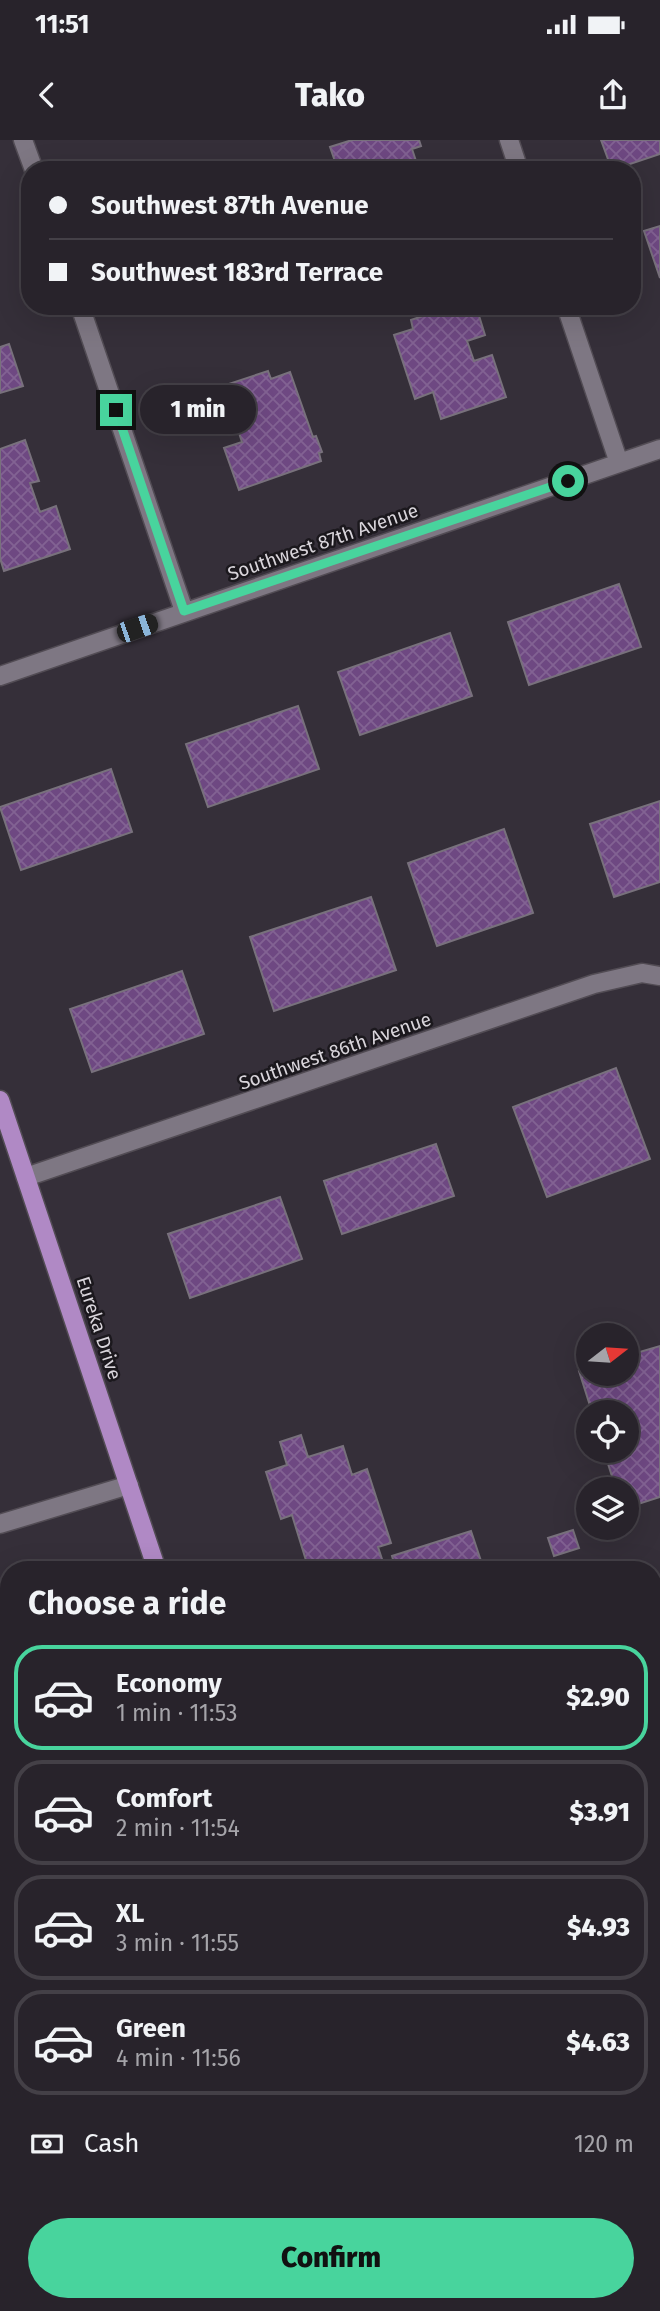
<!DOCTYPE html>
<meta charset="utf-8">
<style>
body{margin:0;font-family:"Fira Sans",sans-serif;background:#302b33;color:#f1f3f6;height:100vh;display:flex;flex-direction:column;font-size:26px;white-space:nowrap}
*{box-sizing:border-box;margin:0}
p{font-size:23px;color:#a5a4a9}
.icon{flex:none;width:38px;height:38px;fill:none;stroke:currentColor;stroke-width:2;stroke-linecap:round;stroke-linejoin:round}
.map{position:relative;flex:1;overflow:hidden}
.details{position:absolute;left:0px;top:1421px;width:662px;height:751px;display:flex;flex-direction:column;background:#28232b;border-radius:28px 28px 0 0;box-shadow:0 7px 28px #0002,0 0 0 2px #444047}
.details>*{flex:none}
.banner{position:absolute;left:21px;top:21px;width:620px;height:154px;border-radius:28px;box-shadow:0 7px 28px #0002,0 0 0 2px #444047;display:grid;align-content:center;height:154px;padding:0 28px;background:#28232b}
.needle{width:46px;rotate:73deg}
.fabs{position:absolute;left:576px;top:1183px;display:grid;gap:14px}
.fabs a{display:grid;place-items:center;width:63px;height:63px;border-radius:50%;background:#28232b;box-shadow:0 7px 28px #0002,0 0 0 2px #444047;font-size:35px}
.end{position:absolute;width:32px;height:32px;margin:-16px;border:9px solid #48d49d;background:#111;box-shadow:0 0 0 4px #111}
.from{border-radius:50%}
.bubble{position:absolute;height:49px;border-radius:24px;background:#28232b;box-shadow:0 7px 28px #0002,0 0 0 2px #444047;font-size:23px;font-weight:800;line-height:49px;text-align:center}
.car{position:absolute;width:21px;height:42px;margin:-21px -10px;border-radius:9px;box-shadow:0 0 5px 2px #0007;background:linear-gradient(#222 24%,#8ab4d8 0 40%,#222 0 76%,#8ab4d8 0 86%,#222 0)}
.banner b{display:flex;align-items:center;gap:24px;height:66px;font-size:26px}
.banner b+b{border-top:2px solid #444047}
.banner i{width:18px;height:18px;background:#f1f3f6}
ul{padding:0;list-style:none}
li{display:flex;align-items:center;gap:21px;height:105px;margin:0 14px 10px;padding:0 14px;border:4px solid #444047;border-radius:28px}
li div{flex:1}
li b{display:block;font-size:26px}
li em{font-style:normal;font-weight:800}
li.on{border-color:#48d49d}
li>.icon{width:63px;height:63px;stroke-width:1.5}
h2{padding:0 28px;font-size:32px;line-height:84px}
.pay{display:flex;align-items:center;gap:18px;height:77px;padding:0 28px;font-size:26px}
.pay p{margin-inline-start:auto}
.action{display:flex;gap:14px;margin-top:auto;padding:14px 28px}
.action a{flex:1;height:80px;border-radius:42px;background:#48d49d;color:#111;font-size:28px;font-weight:800;line-height:80px;text-align:center}
.status{display:flex;justify-content:space-between;align-items:center;height:49px;padding:0 35px;background:#28232b;direction:ltr}
.status svg{height:19px;fill:currentColor}
header{display:flex;justify-content:space-between;align-items:center;height:91px;padding:0 28px;background:#28232b;font-size:32px;font-weight:800}
.map>svg:first-child{display:block}
.building{fill:url(#building-cross-hatch);stroke:#78717c;stroke-width:2}
.lines{fill:none;stroke-linecap:round;stroke-linejoin:round}
.minor-casing{stroke:#524c54;stroke-width:21}
.major-casing{stroke:#524c54;stroke-width:21}
.minor{stroke:#7e7783;stroke-width:18}
.major{stroke:#b089c5;stroke-width:18}
.route{stroke:#48d49d;stroke-width:9}
.labels{text-anchor:middle;dominant-baseline:central;stroke-width:5;stroke-linejoin:round;paint-order:stroke}
.street-label{font-size:19px;fill:#d9d5db;stroke:#1b181d}
</style>
<div class="status"><b>11:51</b><svg viewBox="0 0 49 12"><path d="M0 12V9h3v3zM5 12V6h3v6zM10 12V3h3v9zM15 12V0h3v12zM26 1h20v11H26zM47 4h2v5h-2z"/></svg></div>
<header><svg class="icon" aria-label="back" viewBox="0 0 24 24"><path d="M15 5l-7 7 7 7"/></svg>Tako<svg class="icon" aria-label="share" viewBox="0 0 24 24"><path d="M12 15V3M7 8l5-5 5 5M5 13v7h14v-7"/></svg></header>
<div class="map">
<svg width="660" height="2171" viewBox="0 0 660 2171">
<defs>
<pattern id="building-cross-hatch" width="8" height="8" patternUnits="userSpaceOnUse" patternTransform="scale(1.75)"><rect width="8" height="8" fill="#6e4882"/><path d="M0 0l8 8M0 8l8-8" fill="none" stroke="#826293"/></pattern>
</defs>
<rect width="100%" height="100%" fill="#352f39"/>
<!-- building -->
<path class="building" d="M 352,0 L 419,0 L 421,6 L 412,9 L 419,30 L 338,30 L 330,7 Z
M 601,0 L 660,0 L 660,14 L 612,30 Z
M 660,86 L 660,138 L 644,91 Z
M 453,166 L 476,166 L 485,195 L 467,201 L 474,221 L 492,215 L 506,257 L 441,279 L 433,252 L 415,259 L 394,195 L 413,189 L 411,180 Z
M 9,204 L 23,246 L 0,253 L 0,207 Z
M 268,231 L 271,239 L 290,232 L 313,297 L 316,296 L 322,312 L 319,313 L 321,321 L 239,350 L 224,308 L 242,302 L 235,281 L 217,287 L 205,252 Z
M 25,300 L 39,341 L 30,343 L 40,372 L 56,366 L 70,409 L 4,431 L 0,418 L 0,309 Z
M 619,444 L 641,507 L 529,545 L 508,482 Z
M 450,493 L 472,556 L 360,595 L 338,532 Z
M 298,566 L 319,629 L 208,667 L 186,604 Z
M 111,629 L 132,692 L 21,730 L 0,667 Z
M 660,661 L 660,742 L 614,757 L 590,684 Z
M 504,689 L 533,773 L 437,806 L 408,723 Z
M 371,757 L 396,830 L 274,871 L 250,797 Z
M 182,831 L 204,894 L 92,932 L 70,869 Z
M 616,928 L 650,1019 L 547,1057 L 513,967 Z
M 436,1004 L 454,1056 L 342,1094 L 324,1041 Z
M 280,1057 L 302,1119 L 190,1158 L 168,1094 Z
M 660,1206 L 660,1357 L 626,1368 L 626,1349 L 616,1349 L 604,1311 L 626,1311 L 626,1272 L 592,1272 L 579,1231 L 588,1228 L 588,1234 L 626,1234 L 626,1216 Z
M 301,1295 L 308,1317 L 343,1306 L 352,1335 L 367,1329 L 391,1403 L 378,1407 L 383,1422 L 358,1430 L 309,1430 L 292,1375 L 281,1379 L 266,1332 L 287,1325 L 280,1302 Z
M 573,1390 L 579,1408 L 554,1416 L 548,1398 Z
M 471,1391 L 484,1430 L 396,1430 L 392,1416 Z
M 9,1474 L 9,1562 L 0,1565 L 0,1476 Z
M 1,1588 L 8,1608 L 0,1611 L 0,1588 Z
M 9,1989 L 9,2113 L 0,2116 L 0,1992 Z
M 172,2163 L 268,2163 L 244,2171 L 175,2171 Z"/>
<g class="lines">
<defs>
<path id="minor" d="M 23,0 L 34,30
M 509,0 L 519,30
M 80,166 L 184,471
M 566,166 L 619,323
M 0,536 L 660,309
M 26,1037 L 594,844 L 642,833 L 660,836
M 0,1384 L 129,1345
M 653,1781 L 660,1778"/>
<path id="major" d="M 0,960 L 157,1430
M 405,2163 L 408,2171"/>
</defs>
<!-- minor casing -->
<use href="#minor" class="minor-casing"/>
<!-- major casing -->
<use href="#major" class="major-casing"/>
<!-- minor -->
<use href="#minor" class="minor"/>
<!-- major -->
<use href="#major" class="major"/>
</g>
<g class="lines">
<!-- route -->
<path class="route" d="M 116,270 L 184,471 L 568,341"/>
</g>
<g class="labels">
<!-- street labels -->
<g class="street-label">
<text transform="translate(323 402) rotate(-19)">Southwest 87th Avenue</text>
<text transform="translate(335 911) rotate(-19)">Southwest 86th Avenue</text>
<text transform="translate(99 1188) rotate(72)">Eureka Drive</text>
</g>
</g>
</svg>
<div class="fabs">
<a><svg class="needle" viewBox="-14 -14 28 28"><path d="M0-13l5 13h-10z" fill="#e53935"/><path d="M0 13l5-13h-10z" fill="#a5a4a9"/></svg></a>
<a><svg class="icon" aria-label="locate" viewBox="0 0 24 24"><circle cx="12" cy="12" r="6"/><path d="M12 2v4M12 18v4M2 12h4M18 12h4"/></svg></a>
<a><svg class="icon" aria-label="layers" viewBox="0 0 24 24"><path d="M12 4l9 5-9 5-9-5zM3 14l9 5 9-5"/></svg></a>
</div>
<i class="end from" style="left:568px;top:341px"></i>
<i class="end" style="left:116px;top:270px"></i>
<div class="bubble" style="left:140px;top:245px;width:116px">1 min</div>
<i class="car" style="left:137px;top:488px;rotate:71deg"></i>
<div class="banner">
<b><i class="from"></i>Southwest 87th Avenue</b>
<b><i></i>Southwest 183rd Terrace</b>
</div>
<section class="details">
<h2>Choose a ride</h2>
<ul>
<li class="on"><svg class="icon" aria-label="car" viewBox="0 0 24 24"><path d="M5 17H2v-5l4-1 3-4h7l3 4 3 1v5h-3M9 17h6M6 11h13"/><circle cx="7" cy="17" r="2"/><circle cx="17" cy="17" r="2"/></svg><div><b>Economy</b><p>1 min · 11:53</p></div><em>$2.90</em></li>
<li><svg class="icon" aria-label="car" viewBox="0 0 24 24"><path d="M5 17H2v-5l4-1 3-4h7l3 4 3 1v5h-3M9 17h6M6 11h13"/><circle cx="7" cy="17" r="2"/><circle cx="17" cy="17" r="2"/></svg><div><b>Comfort</b><p>2 min · 11:54</p></div><em>$3.91</em></li>
<li><svg class="icon" aria-label="car" viewBox="0 0 24 24"><path d="M5 17H2v-5l4-1 3-4h7l3 4 3 1v5h-3M9 17h6M6 11h13"/><circle cx="7" cy="17" r="2"/><circle cx="17" cy="17" r="2"/></svg><div><b>XL</b><p>3 min · 11:55</p></div><em>$4.93</em></li>
<li><svg class="icon" aria-label="car" viewBox="0 0 24 24"><path d="M5 17H2v-5l4-1 3-4h7l3 4 3 1v5h-3M9 17h6M6 11h13"/><circle cx="7" cy="17" r="2"/><circle cx="17" cy="17" r="2"/></svg><div><b>Green</b><p>4 min · 11:56</p></div><em>$4.63</em></li>
</ul>
<div class="pay"><svg class="icon" aria-label="cash" viewBox="0 0 24 24"><path d="M3 7h18v10H3z"/><circle cx="12" cy="12" r="2"/></svg>Cash<p>120 m</p></div>
<div class="action"><a>Confirm</a></div>
</section>
</div>
